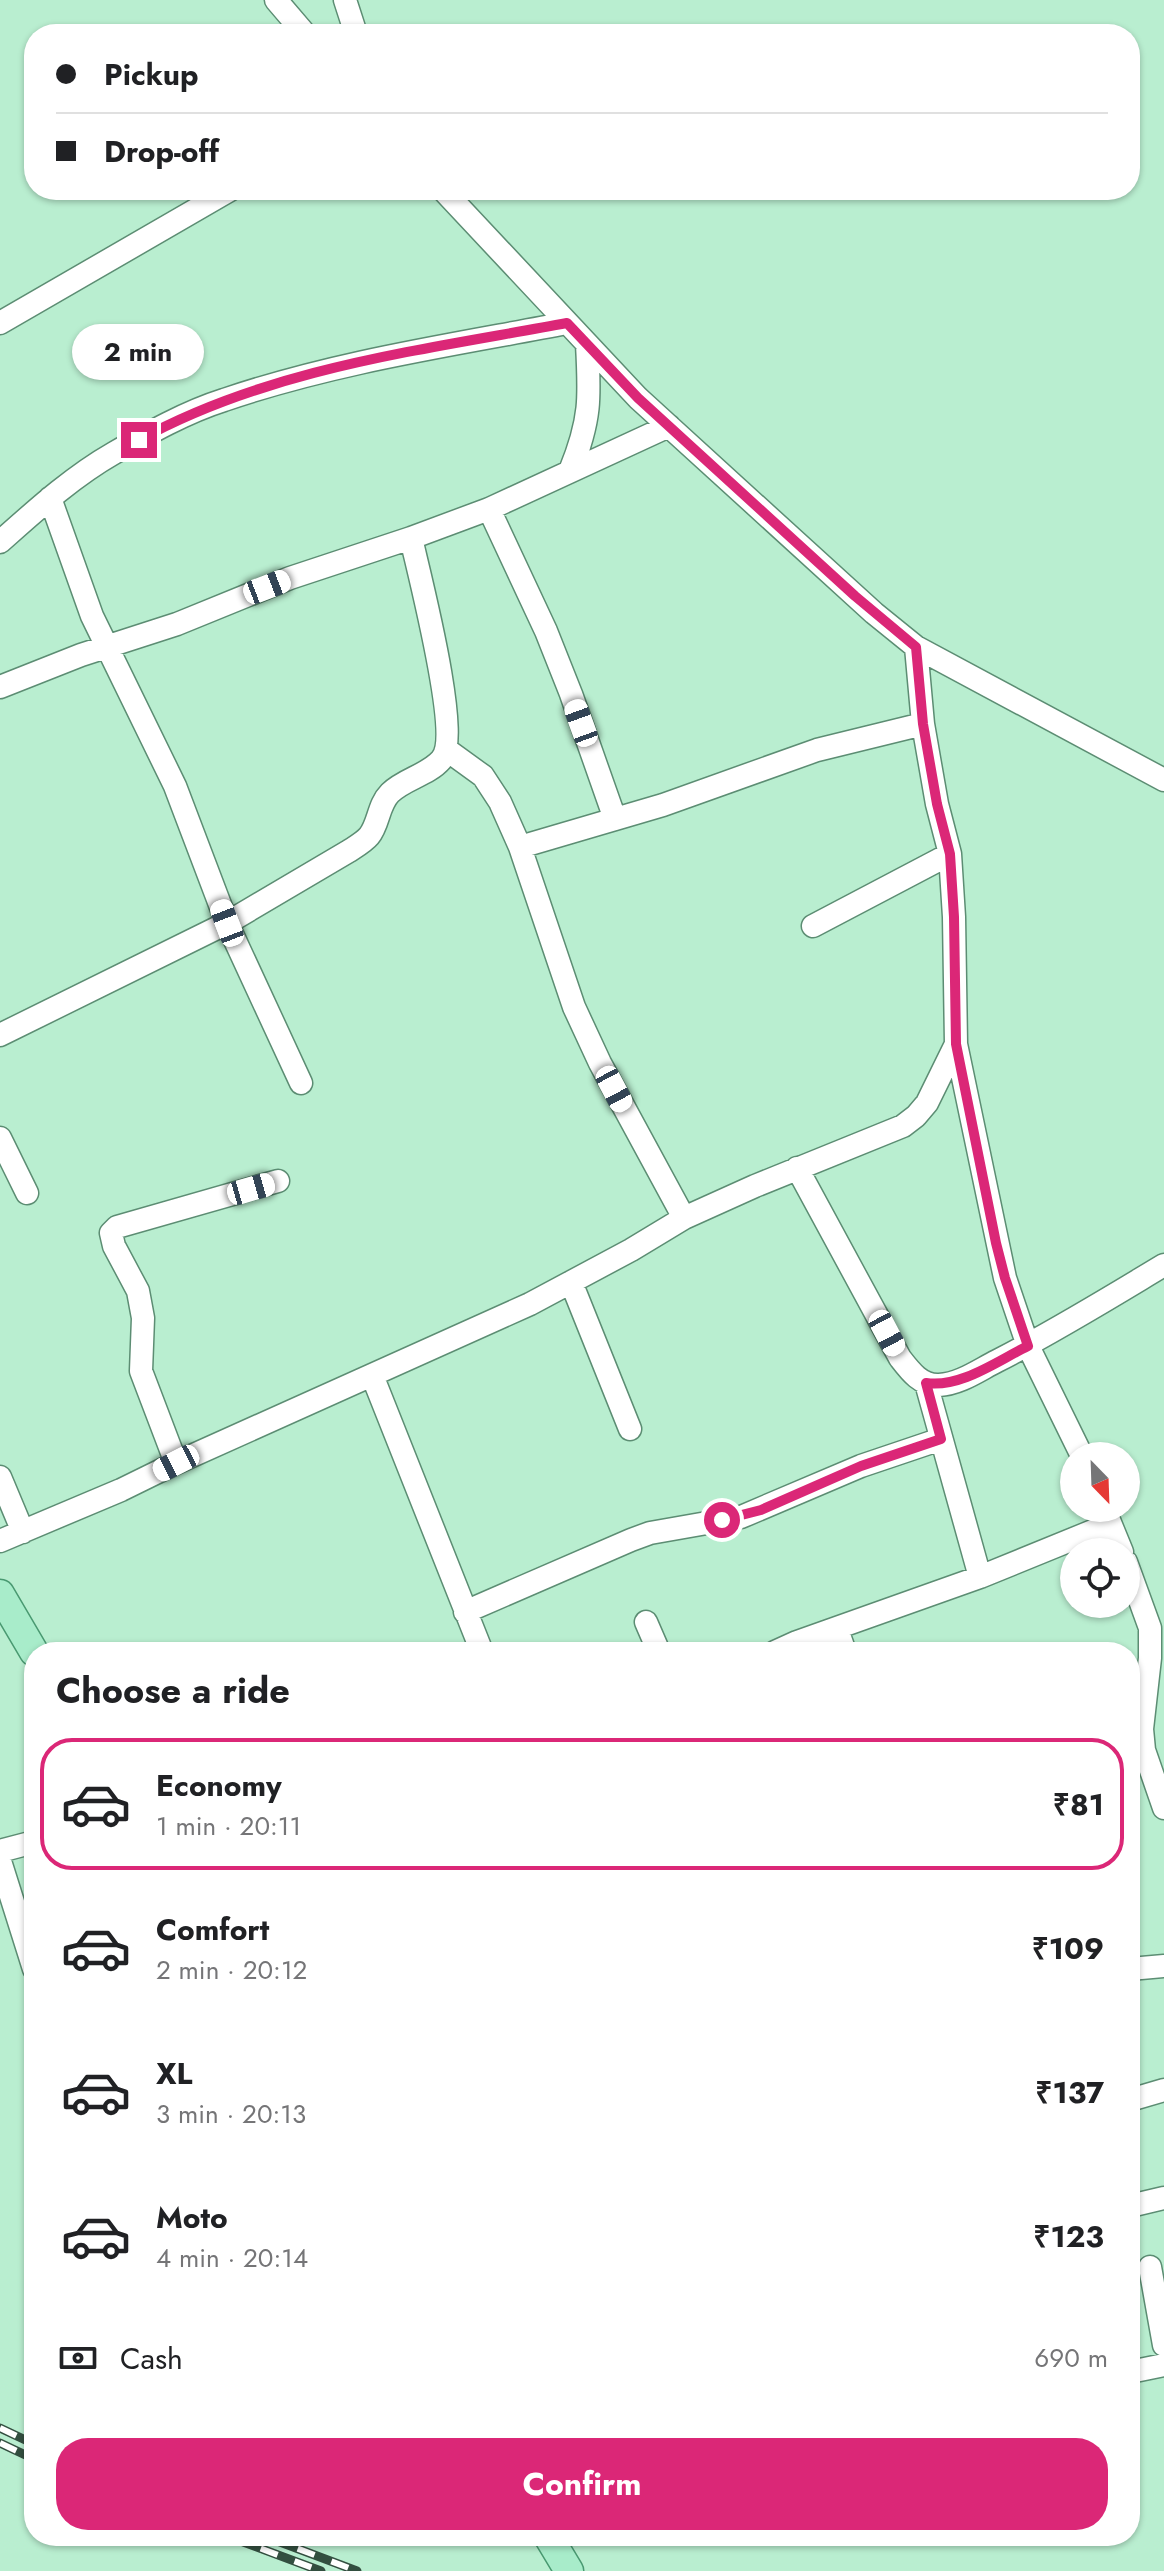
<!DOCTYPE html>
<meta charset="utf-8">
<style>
body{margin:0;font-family:Jost,sans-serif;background:#f6f6f6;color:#202124;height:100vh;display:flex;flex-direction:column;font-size:30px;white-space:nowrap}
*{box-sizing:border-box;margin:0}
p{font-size:26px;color:#757577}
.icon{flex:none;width:44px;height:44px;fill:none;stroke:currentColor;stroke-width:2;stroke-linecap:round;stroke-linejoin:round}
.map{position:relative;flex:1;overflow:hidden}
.panel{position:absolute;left:24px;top:1642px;width:1116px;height:904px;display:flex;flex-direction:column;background:#fff;border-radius:32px;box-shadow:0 2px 6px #0004}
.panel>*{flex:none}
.guide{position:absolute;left:24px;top:24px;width:1116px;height:176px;border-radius:32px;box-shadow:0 2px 6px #0004;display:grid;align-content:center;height:176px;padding:0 32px;background:#fff}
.needle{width:52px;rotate:157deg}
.buttons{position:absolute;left:1060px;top:1442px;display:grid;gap:16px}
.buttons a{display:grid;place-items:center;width:80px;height:80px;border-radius:50%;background:#fff;box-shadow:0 2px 6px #0004;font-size:40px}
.end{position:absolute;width:36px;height:36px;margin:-18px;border:10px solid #db2777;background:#fff;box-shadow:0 0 0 4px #fff}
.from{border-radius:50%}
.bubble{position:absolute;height:56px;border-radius:28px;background:#fff;box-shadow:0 2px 6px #0004;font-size:26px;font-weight:700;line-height:56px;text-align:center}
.car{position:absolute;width:24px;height:48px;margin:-24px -12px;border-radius:10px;box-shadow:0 0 6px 2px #0007;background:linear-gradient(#fff 24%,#345 0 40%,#fff 0 76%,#345 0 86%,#fff 0)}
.guide b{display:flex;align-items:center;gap:28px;height:76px;font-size:30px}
.guide b+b{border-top:2px solid #e0e0e0}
.guide i{width:20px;height:20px;background:#202124}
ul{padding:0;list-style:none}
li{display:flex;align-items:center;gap:24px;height:132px;margin:0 16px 12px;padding:0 16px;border:4px solid transparent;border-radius:32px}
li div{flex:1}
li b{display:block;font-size:30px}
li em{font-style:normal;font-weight:700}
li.selected{border-color:#db2777}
li>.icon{width:72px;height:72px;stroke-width:1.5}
h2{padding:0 32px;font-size:36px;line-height:96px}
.pay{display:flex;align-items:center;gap:20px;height:88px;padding:0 32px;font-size:30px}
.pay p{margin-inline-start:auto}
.cta{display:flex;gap:16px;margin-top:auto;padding:16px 32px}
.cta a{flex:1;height:92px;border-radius:32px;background:#db2777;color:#fff;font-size:32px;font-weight:700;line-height:92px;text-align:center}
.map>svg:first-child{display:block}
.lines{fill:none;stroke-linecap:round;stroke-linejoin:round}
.minor-casing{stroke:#5c8d73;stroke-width:25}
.major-casing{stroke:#499971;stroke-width:31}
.minor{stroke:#fff;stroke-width:22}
.major{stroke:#a8ecca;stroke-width:28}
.rail-casing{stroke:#334f40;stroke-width:9}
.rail{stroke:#fff;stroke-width:6;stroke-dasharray:18;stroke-linecap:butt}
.route{stroke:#db2777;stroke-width:10}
</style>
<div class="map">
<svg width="1164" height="2571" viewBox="0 0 1164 2571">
<rect width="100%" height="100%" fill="#b9eed0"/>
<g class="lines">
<defs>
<path id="minor" d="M 276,0 L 305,34
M 345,0 L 356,34
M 443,190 L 638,398 L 874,613 L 916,647 L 1164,780
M 0,323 L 230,190
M 570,471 C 591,420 590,397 587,344
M 50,498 L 92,616 L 175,786 L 227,923 L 301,1083
M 489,509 L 546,631 L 571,694 L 615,819
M 0,542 C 36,510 72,477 114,453 C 149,433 186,412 224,400 C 335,362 452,345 567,323
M 0,687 L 81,655 L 177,624 L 290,578 L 411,538 L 489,509 L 669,426
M 447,750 L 483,776 L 500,802 L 520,847 L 574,1007 L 600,1063 L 684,1218
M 520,847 L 663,805 L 817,750 L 923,724
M 813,926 L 950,854
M 0,1035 L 227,923 L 349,851 C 355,847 364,842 369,836 C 379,824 378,805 390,793 C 404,779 428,775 441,760 C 462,737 419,574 411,538
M 956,1044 L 1005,1278 L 1028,1346 L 1082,1456
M 0,1138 L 27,1193
M 797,1168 L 900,1358 C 910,1371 921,1386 939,1385 C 960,1384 979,1370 997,1361 C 1054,1332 1109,1298 1164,1265
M 571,1282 L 630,1429
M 372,1375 L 482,1652
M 926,1383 L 980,1577
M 176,1463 L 141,1371 L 143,1318 L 138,1291 L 114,1246 L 111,1233 L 117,1227 L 278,1181
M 0,1477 L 23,1532
M 1104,1508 L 1122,1552
M 0,1541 L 121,1490 L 176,1463 L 530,1304 L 631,1250 L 684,1218 L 755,1186 L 903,1126 L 916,1116 L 927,1103 L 956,1044 L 954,917 L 950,854 L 937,804 L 923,724 L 916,647
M 1126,1562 L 1150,1628 L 1150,1658 L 1142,1729 L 1144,1750 L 1164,1808
M 465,1612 L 631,1540 L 650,1533 L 741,1517 L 861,1466 L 941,1439
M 646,1622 L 659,1652
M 837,1629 L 845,1652
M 775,1652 L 797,1642 L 980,1577 L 1110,1524
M 0,1851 L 34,1842
M 0,1861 L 34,1969
M 1130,1969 L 1164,1966
M 1130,2100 L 1164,2090
M 1130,2206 L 1164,2198
M 1150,2267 L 1164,2345
M 1130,2372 L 1164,2365"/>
<path id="major" d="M 0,1594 L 34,1652
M 548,2536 L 569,2571"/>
</defs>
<!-- minor casing -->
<use href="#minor" class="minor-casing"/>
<!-- major casing -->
<use href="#major" class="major-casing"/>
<!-- minor -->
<use href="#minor" class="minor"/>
<!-- major -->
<use href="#major" class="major"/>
<defs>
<path id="rail" d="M 0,2428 L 34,2444
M 0,2443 L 34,2459
M 227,2536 L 321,2571
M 264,2536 L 357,2571"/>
</defs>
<!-- rail casing -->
<use href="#rail" class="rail-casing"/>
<!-- rail -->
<use href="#rail" class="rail"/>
</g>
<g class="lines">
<!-- route -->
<path class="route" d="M 139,440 C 269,368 423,350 567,323 L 638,398 L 855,596 L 916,647 L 923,724 L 937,804 L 950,854 L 954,917 L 956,1044 L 996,1243 L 1005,1278 L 1028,1346 C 997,1361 961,1388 926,1383 L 941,1439 L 861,1466 L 761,1510 L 722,1520"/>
</g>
</svg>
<div class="buttons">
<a><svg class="needle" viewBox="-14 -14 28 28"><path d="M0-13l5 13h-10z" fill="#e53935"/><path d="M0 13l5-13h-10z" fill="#757577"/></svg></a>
<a><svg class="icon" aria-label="locate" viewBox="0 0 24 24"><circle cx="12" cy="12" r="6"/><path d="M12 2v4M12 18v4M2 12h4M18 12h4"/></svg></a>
</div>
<i class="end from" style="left:722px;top:1520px"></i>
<i class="end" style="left:139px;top:440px"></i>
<div class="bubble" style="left:72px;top:324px;width:132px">2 min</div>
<i class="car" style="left:267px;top:587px;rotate:69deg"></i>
<i class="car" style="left:581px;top:723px;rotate:340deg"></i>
<i class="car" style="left:227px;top:923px;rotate:339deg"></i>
<i class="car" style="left:614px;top:1089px;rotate:152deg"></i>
<i class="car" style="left:251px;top:1189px;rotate:74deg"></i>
<i class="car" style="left:887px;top:1333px;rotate:152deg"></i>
<i class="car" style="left:176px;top:1463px;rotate:243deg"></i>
<div class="guide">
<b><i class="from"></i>Pickup</b>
<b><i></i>Drop-off</b>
</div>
<section class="panel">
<h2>Choose a ride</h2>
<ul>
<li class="selected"><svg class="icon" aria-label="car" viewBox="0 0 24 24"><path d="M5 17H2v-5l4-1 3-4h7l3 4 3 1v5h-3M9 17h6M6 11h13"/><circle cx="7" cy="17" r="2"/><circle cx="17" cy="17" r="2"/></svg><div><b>Economy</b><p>1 min · 20:11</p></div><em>₹81</em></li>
<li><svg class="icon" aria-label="car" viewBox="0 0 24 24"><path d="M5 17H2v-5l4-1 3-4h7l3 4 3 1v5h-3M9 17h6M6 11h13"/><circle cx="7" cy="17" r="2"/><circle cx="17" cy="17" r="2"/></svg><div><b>Comfort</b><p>2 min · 20:12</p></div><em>₹109</em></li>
<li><svg class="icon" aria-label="car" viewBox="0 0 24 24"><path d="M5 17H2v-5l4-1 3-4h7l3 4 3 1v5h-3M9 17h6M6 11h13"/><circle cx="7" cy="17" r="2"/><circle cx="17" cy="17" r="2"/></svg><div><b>XL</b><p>3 min · 20:13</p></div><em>₹137</em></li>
<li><svg class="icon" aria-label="car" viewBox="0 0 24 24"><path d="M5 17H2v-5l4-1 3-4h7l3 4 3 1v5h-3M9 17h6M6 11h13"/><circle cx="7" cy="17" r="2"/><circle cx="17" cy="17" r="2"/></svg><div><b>Moto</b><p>4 min · 20:14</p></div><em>₹123</em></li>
</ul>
<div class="pay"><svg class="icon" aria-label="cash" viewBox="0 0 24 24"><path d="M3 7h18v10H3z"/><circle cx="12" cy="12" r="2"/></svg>Cash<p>690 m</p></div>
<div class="cta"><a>Confirm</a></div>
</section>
</div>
